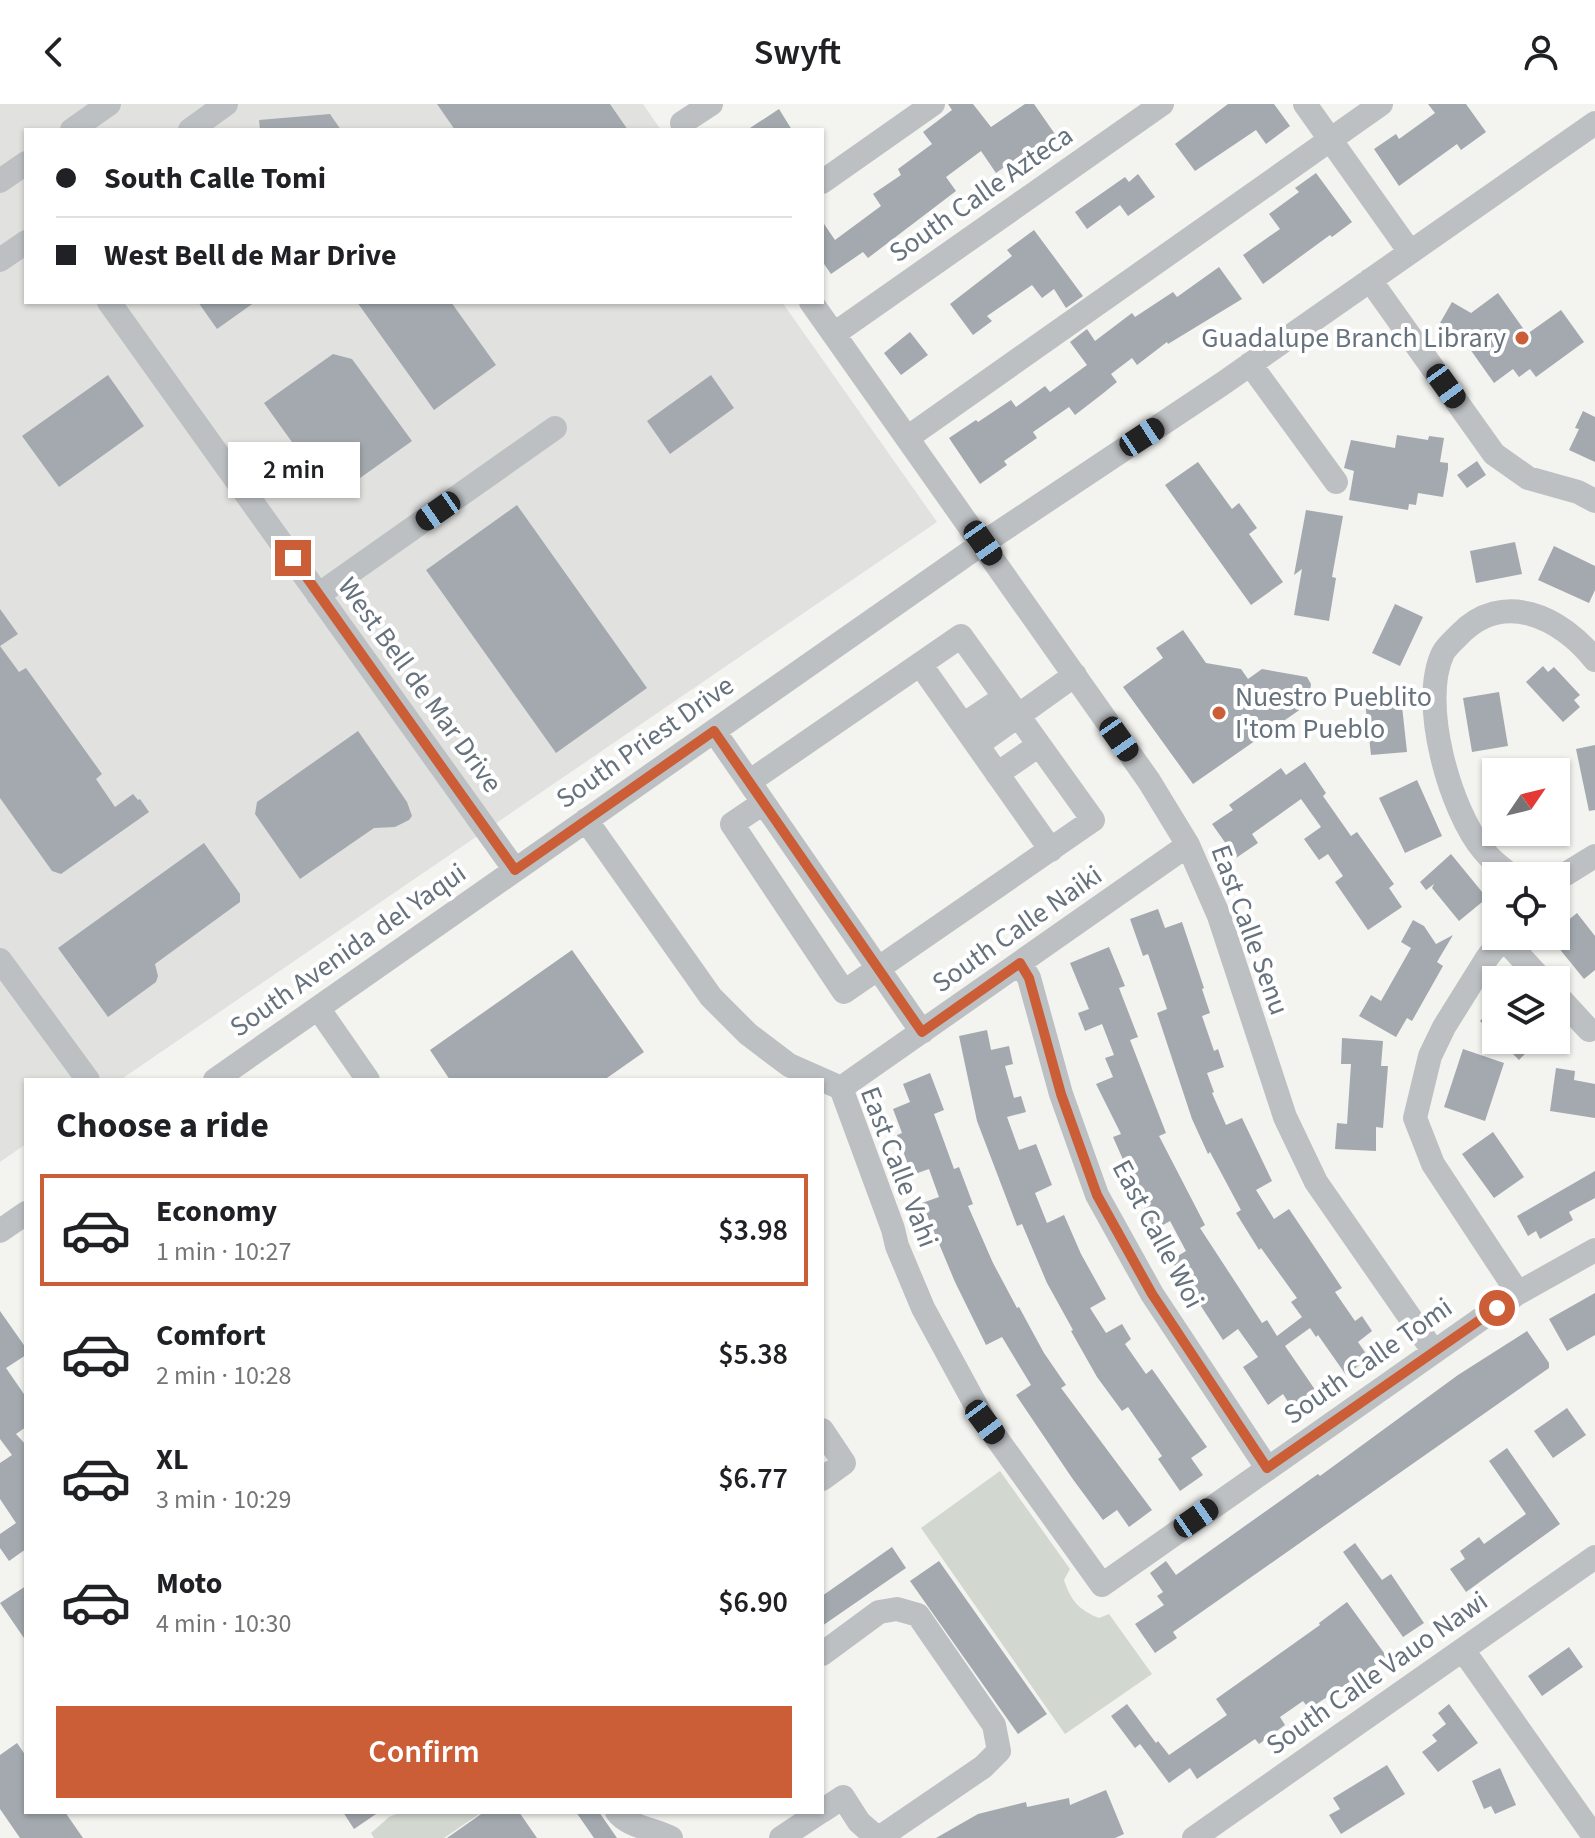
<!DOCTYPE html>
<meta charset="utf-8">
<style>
body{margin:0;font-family:"Source Sans 3",sans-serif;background:#f2f2f2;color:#202124;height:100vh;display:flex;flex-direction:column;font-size:30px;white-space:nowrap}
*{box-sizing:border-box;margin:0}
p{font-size:26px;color:#757577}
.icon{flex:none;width:44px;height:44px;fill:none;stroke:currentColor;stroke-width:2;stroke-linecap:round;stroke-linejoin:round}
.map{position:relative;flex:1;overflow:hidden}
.side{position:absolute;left:24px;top:974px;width:800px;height:736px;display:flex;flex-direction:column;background:#fff;border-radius:0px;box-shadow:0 2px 6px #0004}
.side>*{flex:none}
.top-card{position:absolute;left:24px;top:24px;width:800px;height:176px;border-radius:0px;box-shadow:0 2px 6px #0004;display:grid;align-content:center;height:176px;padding:0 32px;background:#fff}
.needle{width:52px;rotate:55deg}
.controls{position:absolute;left:1482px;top:654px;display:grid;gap:16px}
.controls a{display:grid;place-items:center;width:88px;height:88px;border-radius:0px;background:#fff;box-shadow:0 2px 6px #0004;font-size:40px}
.end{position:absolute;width:36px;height:36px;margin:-18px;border:10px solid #cc5e37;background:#fff;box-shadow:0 0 0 4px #fff}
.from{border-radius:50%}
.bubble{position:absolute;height:56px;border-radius:0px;background:#fff;box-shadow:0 2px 6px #0004;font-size:26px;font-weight:600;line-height:56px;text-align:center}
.car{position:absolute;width:24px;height:48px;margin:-24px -12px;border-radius:10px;box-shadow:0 0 6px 2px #0007;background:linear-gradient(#222 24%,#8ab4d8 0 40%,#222 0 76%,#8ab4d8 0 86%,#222 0)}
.top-card b{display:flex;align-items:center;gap:28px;height:76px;font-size:30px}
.top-card b+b{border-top:2px solid #e0e0e0}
.top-card i{width:20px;height:20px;background:#202124}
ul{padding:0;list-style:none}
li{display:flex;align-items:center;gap:24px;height:112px;margin:0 16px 12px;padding:0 16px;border:4px solid transparent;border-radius:0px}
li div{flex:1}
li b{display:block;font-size:30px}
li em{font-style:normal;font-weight:600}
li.current{border-color:#cc5e37}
li>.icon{width:72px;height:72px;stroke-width:1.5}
h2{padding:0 32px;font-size:36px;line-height:96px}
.button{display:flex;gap:16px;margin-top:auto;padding:16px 32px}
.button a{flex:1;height:92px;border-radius:0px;background:#cc5e37;color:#fff;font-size:32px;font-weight:600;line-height:92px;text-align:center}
header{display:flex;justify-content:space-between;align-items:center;height:104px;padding:0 32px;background:#fff;font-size:36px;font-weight:600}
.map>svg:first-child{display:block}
.built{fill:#e1e2e0}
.green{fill:#d2d8d0}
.building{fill:#a3a9ae}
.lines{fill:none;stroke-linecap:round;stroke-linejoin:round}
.minor{stroke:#bdc0c3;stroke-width:24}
.route{stroke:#cc5e37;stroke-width:10}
.poi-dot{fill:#cc5e37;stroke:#fff;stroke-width:3}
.labels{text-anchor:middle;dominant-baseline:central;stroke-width:8;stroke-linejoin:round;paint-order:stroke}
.street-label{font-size:28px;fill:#66727d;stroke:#fff}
.poi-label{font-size:28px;fill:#66727d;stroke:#fff;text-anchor:end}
</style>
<header><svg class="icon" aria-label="back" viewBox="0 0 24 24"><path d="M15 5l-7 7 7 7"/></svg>Swyft<svg class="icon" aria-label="person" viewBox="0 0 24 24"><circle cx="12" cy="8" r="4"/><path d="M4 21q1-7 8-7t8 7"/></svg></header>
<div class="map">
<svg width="1595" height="1734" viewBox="0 0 1595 1734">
<rect width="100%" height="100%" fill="#f3f3f0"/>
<!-- built -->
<path class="built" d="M 0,0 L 643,0 L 661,26 L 26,26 L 26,198 L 782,198 L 937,418 L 120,976 L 26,976 L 26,1040 L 0,1058 Z"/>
<!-- green -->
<path class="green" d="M 1000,1367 L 1070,1465 L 1064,1476 C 1071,1497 1079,1506 1099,1514 L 1109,1510 L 1152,1570 L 1065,1630 L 921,1424 Z
M 401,1708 L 482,1708 L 444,1734 L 374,1734 L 371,1729 L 389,1713 Z"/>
<!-- building -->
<path class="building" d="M 437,0 L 610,0 L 628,26 L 455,26 Z
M 948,0 L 973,0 L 991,23 L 1025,0 L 1034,0 L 1057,33 L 1034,49 L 1031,44 L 996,69 L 981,47 L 946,73 L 956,87 L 868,154 L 863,148 L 831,170 L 822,157 L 822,117 L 835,136 L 881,102 L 873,90 L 901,71 L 898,65 L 932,40 L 923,28 L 952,6 Z
M 1228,0 L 1274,0 L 1290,22 L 1266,40 L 1256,26 L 1195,67 L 1175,40 Z
M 1428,0 L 1466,0 L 1486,28 L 1461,46 L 1457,40 L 1399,82 L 1374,45 L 1396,30 L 1399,35 L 1435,9 Z
M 779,5 L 792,26 L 747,26 Z
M 330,10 L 341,26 L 260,26 L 259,16 Z
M 1316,69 L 1352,118 L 1332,133 L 1330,131 L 1263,180 L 1243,151 L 1280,125 L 1269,110 L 1299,88 L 1295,84 Z
M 1138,70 L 1155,93 L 1128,112 L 1120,101 L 1087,125 L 1075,108 L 1125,73 L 1129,78 Z
M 1034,126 L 1083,192 L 1066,204 L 1054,185 L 1042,194 L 1032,181 L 987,212 L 992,217 L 973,231 L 950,200 L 1012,152 L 1007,146 Z
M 1219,163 L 1242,195 L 1168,240 L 1167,238 L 1137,261 L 1132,254 L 1111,270 L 1117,278 L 1101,291 L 1075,311 L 1069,303 L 1033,328 L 1037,334 L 1004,357 L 1007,361 L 980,380 L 949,334 L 976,316 L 978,318 L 1011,296 L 1016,303 L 1045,282 L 1050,288 L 1087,261 L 1070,238 L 1087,225 L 1095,237 L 1132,209 L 1135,213 L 1173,188 L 1177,193 Z
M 1498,189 L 1527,230 L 1561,206 L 1584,238 L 1536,273 L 1530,265 L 1519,273 L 1513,265 L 1494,279 L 1460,231 L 1440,219 L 1452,198 L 1471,209 Z
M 198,198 L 255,198 L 217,225 Z
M 357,198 L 451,198 L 496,261 L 434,306 Z
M 910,228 L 928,251 L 901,271 L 884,249 Z
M 333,250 L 352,255 L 412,337 L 332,394 L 264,299 Z
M 108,271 L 144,322 L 59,383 L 22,332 Z
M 711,271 L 734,304 L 670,350 L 647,317 Z
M 1583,307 L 1595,313 L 1595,358 L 1569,346 L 1579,325 L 1575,324 Z
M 1397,331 L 1428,336 L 1429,332 L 1444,334 L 1440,358 L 1448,359 L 1448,365 L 1443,393 L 1418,389 L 1416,401 L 1409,400 L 1408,406 L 1349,396 L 1354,367 L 1344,364 L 1351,336 L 1395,344 Z
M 1477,357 L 1486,371 L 1467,384 L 1457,371 Z
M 1198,358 L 1232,405 L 1239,399 L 1257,424 L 1249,430 L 1283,478 L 1251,501 L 1165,381 Z
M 517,401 L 647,584 L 556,649 L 426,466 Z
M 1306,406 L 1343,412 L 1332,473 L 1336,474 L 1329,517 L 1294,511 L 1302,465 L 1294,471 Z
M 1515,438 L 1522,470 L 1476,479 L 1470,447 Z
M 1554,442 L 1595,462 L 1595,486 L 1589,499 L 1538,476 Z
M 1395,500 L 1423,513 L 1400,562 L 1372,549 Z
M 0,505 L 18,530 L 0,542 L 19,568 L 26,564 L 102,670 L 96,675 L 115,703 L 133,690 L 138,696 L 140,695 L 149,708 L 61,770 L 52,767 L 0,694 Z
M 1183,526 L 1206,559 L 1241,565 L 1248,575 L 1262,565 L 1307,573 L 1311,580 L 1308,600 L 1193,680 L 1123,583 L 1163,554 L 1156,544 Z
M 1543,562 L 1548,568 L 1554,563 L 1580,591 L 1574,596 L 1580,603 L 1563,618 L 1526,578 Z
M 1499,588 L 1508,642 L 1472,648 L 1463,594 Z
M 1401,593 L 1407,648 L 1371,651 L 1365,597 Z
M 358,627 L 407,698 L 412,712 L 409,716 L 395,723 L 374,724 L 300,775 L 255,710 L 257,698 Z
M 1595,641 L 1595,706 L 1589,707 L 1576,645 Z
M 1305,658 L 1326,689 L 1323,692 L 1351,732 L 1357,728 L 1394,780 L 1389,784 L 1402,803 L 1368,826 L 1335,778 L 1343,772 L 1328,750 L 1319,756 L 1304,735 L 1321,723 L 1301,695 L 1252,730 L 1258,739 L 1236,754 L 1212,720 L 1233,706 L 1229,701 L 1281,664 L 1286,671 Z
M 1417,676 L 1442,732 L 1405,749 L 1379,694 Z
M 204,739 L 240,790 L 240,798 L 155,860 L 158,872 L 156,878 L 108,913 L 58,844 Z
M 1451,750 L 1487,794 L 1459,817 L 1432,784 L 1434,780 L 1426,786 L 1420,778 Z
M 1158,805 L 1165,824 L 1182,818 L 1204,884 L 1202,885 L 1210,909 L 1202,912 L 1214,947 L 1218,945 L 1224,963 L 1207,969 L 1214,988 L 1212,989 L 1226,1021 L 1242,1014 L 1272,1077 L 1256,1086 L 1274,1115 L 1289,1105 L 1342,1184 L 1335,1188 L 1355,1217 L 1362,1212 L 1372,1227 L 1358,1238 L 1369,1254 L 1346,1271 L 1318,1231 L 1316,1233 L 1310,1224 L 1285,1242 L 1318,1290 L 1294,1307 L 1283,1290 L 1268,1301 L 1243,1263 L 1258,1253 L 1238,1225 L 1223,1236 L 1171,1156 L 1186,1147 L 1170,1117 L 1154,1126 L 1113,1033 L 1121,1030 L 1096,980 L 1113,973 L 1105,954 L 1114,951 L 1102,920 L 1085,927 L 1078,909 L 1089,905 L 1070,859 L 1109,843 L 1125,882 L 1119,884 L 1138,933 L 1130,936 L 1166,1029 L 1159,1032 L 1205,1121 L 1200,1124 L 1262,1219 L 1267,1216 L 1277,1232 L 1302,1213 L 1291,1198 L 1297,1194 L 1261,1144 L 1259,1146 L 1236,1109 L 1241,1106 L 1210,1048 L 1208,1050 L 1192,1015 L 1157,909 L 1167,905 L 1148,850 L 1143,852 L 1130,815 Z
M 1577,809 L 1595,832 L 1595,866 L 1584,875 L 1549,832 L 1556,832 L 1556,826 Z
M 1413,816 L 1424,822 L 1436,840 L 1453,831 L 1437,858 L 1443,862 L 1412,917 L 1407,914 L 1396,933 L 1359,912 L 1371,891 L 1381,897 L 1411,844 L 1401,838 Z
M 572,846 L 644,948 L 604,976 L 450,976 L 430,946 Z
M 1496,900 L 1496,933 L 1480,917 Z
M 987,926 L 991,946 L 1009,942 L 1013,960 L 1005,962 L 1014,994 L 1021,992 L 1026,1008 L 1007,1013 L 1019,1046 L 1036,1040 L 1052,1081 L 1035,1089 L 1047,1119 L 1064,1111 L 1081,1150 L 1106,1195 L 1090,1204 L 1106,1229 L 1122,1220 L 1131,1235 L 1125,1240 L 1146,1270 L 1152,1265 L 1207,1343 L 1191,1354 L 1203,1371 L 1180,1387 L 1158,1355 L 1162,1352 L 1128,1303 L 1122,1307 L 1097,1273 L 1071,1227 L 1073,1226 L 1047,1179 L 1022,1120 L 1017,1122 L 977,1017 L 959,932 Z
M 1342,934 L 1383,937 L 1381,962 L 1388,962 L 1383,1024 L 1376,1023 L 1376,1047 L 1335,1045 L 1337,1019 L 1347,1020 L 1351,960 L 1341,960 Z
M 1499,936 L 1538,936 L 1519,956 Z
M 1463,945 L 1504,959 L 1485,1017 L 1444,1003 Z
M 1556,964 L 1575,967 L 1574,976 L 1595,980 L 1595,1014 L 1550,1007 Z
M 930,969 L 944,1006 L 934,1010 L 954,1065 L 959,1063 L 973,1100 L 968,1102 L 993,1159 L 1017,1204 L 1019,1203 L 1044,1249 L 1066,1281 L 1061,1284 L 1152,1406 L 1129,1423 L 1117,1406 L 1103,1416 L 1072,1374 L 1016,1291 L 1031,1281 L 1002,1233 L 986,1241 L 955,1178 L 922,1099 L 939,1093 L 929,1065 L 912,1071 L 897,1031 L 902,1029 L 893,1005 L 910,998 L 903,980 Z
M 1493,1028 L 1524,1073 L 1494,1094 L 1462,1050 Z
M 1595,1067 L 1595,1094 L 1569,1108 L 1573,1116 L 1540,1135 L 1536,1127 L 1528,1132 L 1517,1112 Z
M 1595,1189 L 1595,1231 L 1567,1247 L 1549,1215 Z
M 0,1207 L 26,1244 L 26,1251 L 6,1264 L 26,1293 L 26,1323 L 16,1330 L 26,1341 L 26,1445 L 9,1457 L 0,1444 L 0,1430 L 16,1419 L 0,1395 L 0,1359 L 12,1351 L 0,1335 Z
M 1527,1227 L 1549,1259 L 1549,1264 L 1173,1528 L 1177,1534 L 1155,1549 L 1135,1520 L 1164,1501 L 1157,1492 L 1163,1488 L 1150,1469 L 1166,1457 L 1176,1471 L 1318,1370 L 1320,1372 L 1458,1271 Z
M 1567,1304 L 1586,1331 L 1553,1354 L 1534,1327 Z
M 1507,1344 L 1560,1420 L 1466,1488 L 1450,1465 L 1465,1455 L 1460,1447 L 1479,1433 L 1484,1440 L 1526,1410 L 1489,1357 Z
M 1355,1439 L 1382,1476 L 1391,1470 L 1424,1519 L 1403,1533 L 1343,1448 Z
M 892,1443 L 906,1464 L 822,1522 L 822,1492 Z
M 939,1457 L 1047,1610 L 1018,1630 L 910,1477 Z
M 26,1482 L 26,1537 L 0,1499 Z
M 1347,1498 L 1387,1553 L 1309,1605 L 1303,1597 L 1280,1613 L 1285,1621 L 1259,1640 L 1255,1635 L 1197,1675 L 1190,1664 L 1169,1679 L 1140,1640 L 1135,1644 L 1111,1612 L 1127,1600 L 1156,1639 L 1158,1637 L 1169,1651 L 1227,1611 L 1216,1595 L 1320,1521 L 1319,1519 Z
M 1569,1543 L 1583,1563 L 1542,1592 L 1528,1572 Z
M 1449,1600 L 1478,1639 L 1438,1668 L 1422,1648 L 1437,1637 L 1432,1631 L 1446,1620 L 1438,1609 Z
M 17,1639 L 26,1652 L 26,1708 L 65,1708 L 83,1734 L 20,1734 L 0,1705 L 0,1651 Z
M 1387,1661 L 1405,1690 L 1341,1730 L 1329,1711 L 1340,1705 L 1333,1694 Z
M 1500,1664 L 1516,1701 L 1495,1710 L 1491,1702 L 1484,1705 L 1472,1677 Z
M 1106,1686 L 1124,1730 L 1115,1734 L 936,1734 L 978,1710 L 1026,1698 L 1027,1703 L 1069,1694 L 1070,1701 Z
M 343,1708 L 379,1708 L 354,1725 Z
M 484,1708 L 519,1708 L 537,1734 L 447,1734 Z
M 576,1708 L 599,1708 L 617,1734 L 594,1734 Z"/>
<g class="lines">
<!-- minor -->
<path class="minor" d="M 1305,0 L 1410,148
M 682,19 L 711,0
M 72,26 L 109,0
M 190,26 L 226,0
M 0,77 L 26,59
M 822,78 L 933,0
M 0,156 L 26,138
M 1370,176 L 1494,350 L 1528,374 L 1578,388 L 1595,397
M 109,198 L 515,766
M 811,198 L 1149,677 L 1188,741 L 1219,812 L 1285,1013 L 1316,1078 L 1434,1248
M 834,230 L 1162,0
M 1250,260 L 1336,378
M 907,334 L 1381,0
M 318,491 L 555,324
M 920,560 L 1051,746
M 963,621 L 1005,593
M 714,627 L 922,928
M 977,641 L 1075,571
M 997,670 L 1039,641
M 749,678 L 961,532 L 1093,716 L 844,888 L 732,720 L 763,699
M 586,716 L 711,893 L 748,930 L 789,961 L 841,984 L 893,1125 L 897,1142 L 923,1204 L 985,1318 L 1102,1481 L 1518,1189 L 1595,1146
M 1511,772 C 1502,764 1491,756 1484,747 C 1450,707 1419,598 1443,549 C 1446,543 1454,536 1459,531 C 1503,485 1561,513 1595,556
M 1556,776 L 1595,752
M 1504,832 L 1487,854 L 1444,923 L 1430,952 L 1415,1014 L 1433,1060 L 1518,1189
M 1503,834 L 1542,876
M 0,856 L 88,976
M 1020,859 L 1029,874 L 1061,990 L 1097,1091 L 1152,1190 L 1267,1364
M 1556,890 L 1589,926
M 318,904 L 368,976
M 215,976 L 983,439 L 1222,280 L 1595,19
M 841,984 L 1188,741
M 0,1127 L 26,1109
M 822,1326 L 844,1359 L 822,1375
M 1463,1546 L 1595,1734
M 822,1550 L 879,1508 L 897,1505 L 918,1511 L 994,1621 L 999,1647 L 983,1663 L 882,1732 L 875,1732 L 859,1718 L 843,1693 L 822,1707
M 617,1708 C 628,1723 655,1725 671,1734
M 781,1734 L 820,1708
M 1194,1734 L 1595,1453"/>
</g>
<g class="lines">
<!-- route -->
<path class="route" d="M 293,454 L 515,766 L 714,627 L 922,928 L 1020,859 L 1029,874 L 1061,990 L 1097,1091 L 1152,1190 L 1267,1364 L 1497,1204"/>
</g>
<!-- markers -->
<g class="poi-dot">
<circle cx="1522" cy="234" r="8"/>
<circle cx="1219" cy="609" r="8"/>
</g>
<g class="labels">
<!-- street labels -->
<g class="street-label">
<text transform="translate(981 90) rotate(-35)">South Calle Azteca</text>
<text transform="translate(420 581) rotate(54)">West Bell de Mar Drive</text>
<text transform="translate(645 638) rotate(-35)">South Priest Drive</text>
<text transform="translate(1017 825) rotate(-35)">South Calle Naiki</text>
<text transform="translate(1250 826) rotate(70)">East Calle Senu</text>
<text transform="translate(348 846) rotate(-35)">South Avenida del Yaqui</text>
<text transform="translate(899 1063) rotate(69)">East Calle Vahi</text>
<text transform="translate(1158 1130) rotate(62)">East Calle Woi</text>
<text transform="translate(1368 1257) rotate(-35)">South Calle Tomi</text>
<text transform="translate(1377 1569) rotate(-35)">South Calle Vauo Nawi</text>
</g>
<!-- poi labels -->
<g class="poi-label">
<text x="1506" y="234">Guadalupe Branch Library</text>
<text x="1235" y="593" text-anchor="start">Nuestro Pueblito<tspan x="1235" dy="32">I'tom Pueblo</tspan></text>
</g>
</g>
</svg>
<div class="controls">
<a><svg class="needle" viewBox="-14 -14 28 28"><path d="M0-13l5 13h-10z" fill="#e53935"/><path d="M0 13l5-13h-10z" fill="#757577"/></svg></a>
<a><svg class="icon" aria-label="locate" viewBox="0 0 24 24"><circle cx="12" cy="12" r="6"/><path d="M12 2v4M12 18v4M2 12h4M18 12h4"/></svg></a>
<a><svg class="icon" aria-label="layers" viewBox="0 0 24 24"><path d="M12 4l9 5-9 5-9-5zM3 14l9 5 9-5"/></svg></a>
</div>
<i class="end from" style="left:1497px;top:1204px"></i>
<i class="end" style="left:293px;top:454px"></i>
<div class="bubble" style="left:228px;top:338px;width:132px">2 min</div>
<i class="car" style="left:1446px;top:282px;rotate:144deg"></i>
<i class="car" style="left:1142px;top:333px;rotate:57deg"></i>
<i class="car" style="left:438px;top:407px;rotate:235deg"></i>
<i class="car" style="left:983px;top:439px;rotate:145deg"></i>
<i class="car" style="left:1119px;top:635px;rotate:145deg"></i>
<i class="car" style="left:985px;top:1318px;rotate:143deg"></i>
<i class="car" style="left:1196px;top:1414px;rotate:55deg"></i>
<div class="top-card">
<b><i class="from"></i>South Calle Tomi</b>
<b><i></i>West Bell de Mar Drive</b>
</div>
<section class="side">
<h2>Choose a ride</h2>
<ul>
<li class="current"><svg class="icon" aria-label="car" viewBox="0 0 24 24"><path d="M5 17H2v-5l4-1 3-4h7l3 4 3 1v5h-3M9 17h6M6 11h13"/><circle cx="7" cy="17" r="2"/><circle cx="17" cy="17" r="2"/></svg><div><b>Economy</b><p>1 min · 10:27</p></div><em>$3.98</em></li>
<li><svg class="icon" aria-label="car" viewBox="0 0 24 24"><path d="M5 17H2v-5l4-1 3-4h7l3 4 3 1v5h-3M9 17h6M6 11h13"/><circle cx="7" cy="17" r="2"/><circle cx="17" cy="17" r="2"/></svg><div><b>Comfort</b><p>2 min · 10:28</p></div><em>$5.38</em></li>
<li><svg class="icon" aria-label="car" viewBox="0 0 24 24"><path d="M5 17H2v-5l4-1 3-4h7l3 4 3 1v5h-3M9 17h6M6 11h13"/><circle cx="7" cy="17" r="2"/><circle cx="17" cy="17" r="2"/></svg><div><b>XL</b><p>3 min · 10:29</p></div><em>$6.77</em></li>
<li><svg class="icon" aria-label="car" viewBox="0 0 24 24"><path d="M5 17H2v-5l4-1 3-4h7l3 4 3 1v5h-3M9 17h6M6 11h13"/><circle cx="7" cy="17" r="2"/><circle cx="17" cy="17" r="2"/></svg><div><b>Moto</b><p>4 min · 10:30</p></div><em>$6.90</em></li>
</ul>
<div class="button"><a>Confirm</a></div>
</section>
</div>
